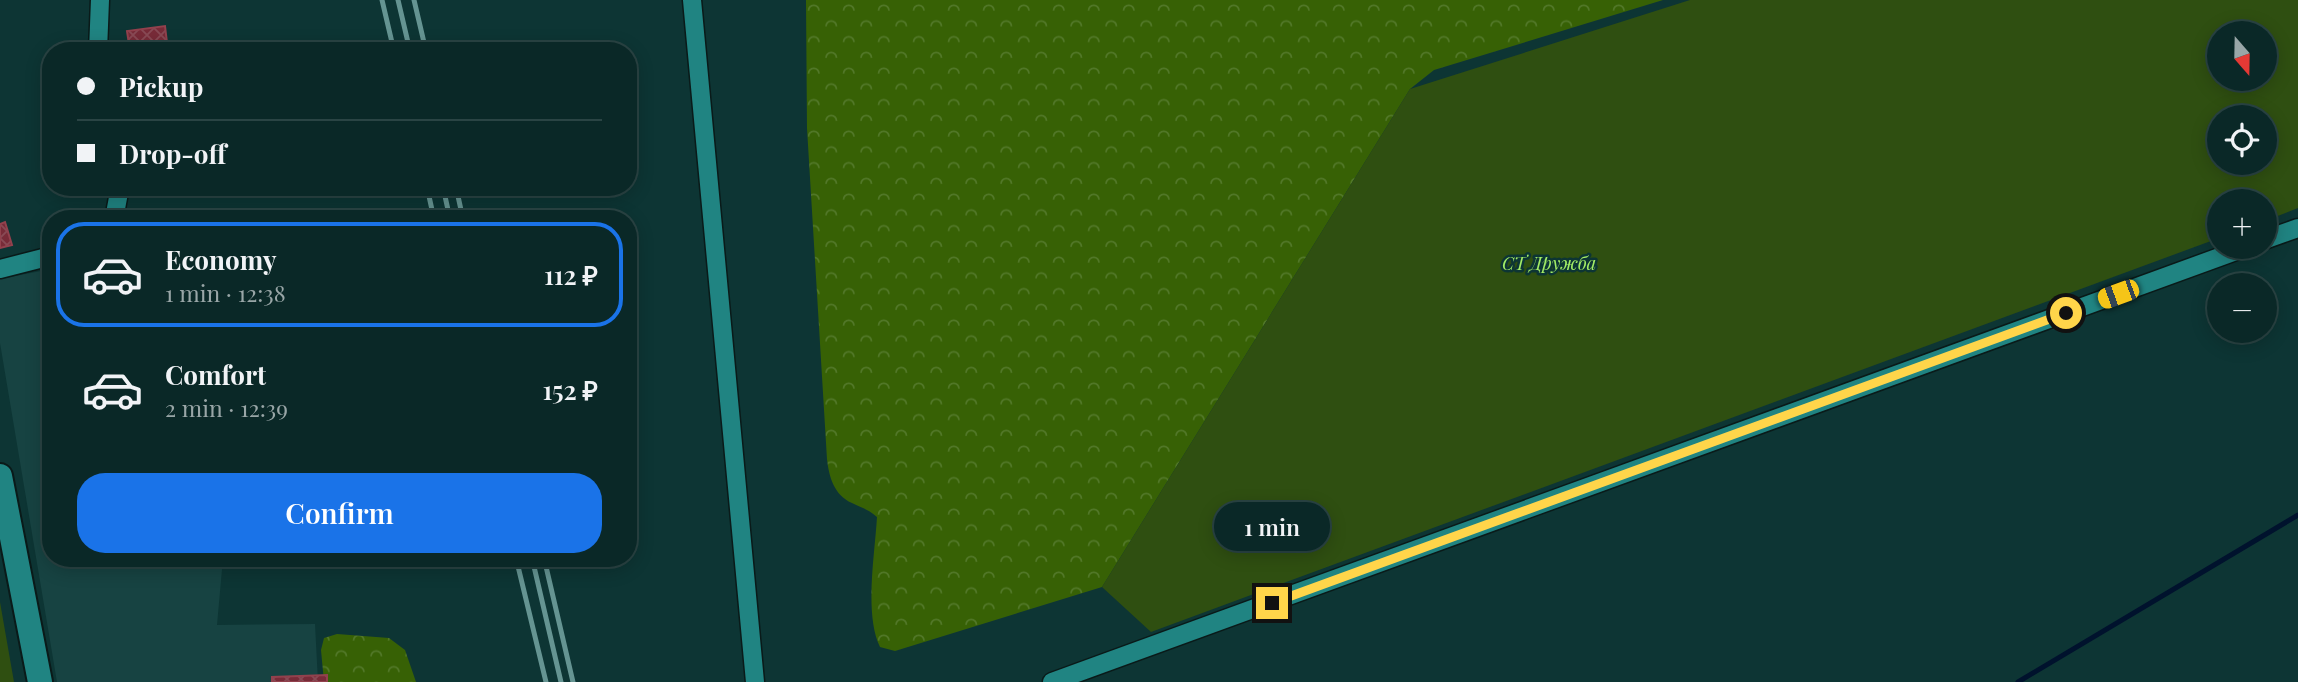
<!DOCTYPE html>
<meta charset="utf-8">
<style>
body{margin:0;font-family:"Playfair Display",serif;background:#13302f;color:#f1f3f6;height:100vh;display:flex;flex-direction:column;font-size:26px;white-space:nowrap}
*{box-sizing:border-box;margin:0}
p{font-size:23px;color:#99a6a7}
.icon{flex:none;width:38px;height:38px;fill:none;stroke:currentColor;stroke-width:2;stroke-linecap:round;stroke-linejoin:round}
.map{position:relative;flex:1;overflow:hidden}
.side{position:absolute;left:42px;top:210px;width:595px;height:357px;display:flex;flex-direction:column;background:#0a2827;border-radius:28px;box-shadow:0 4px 18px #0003,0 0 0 2px #2a4444}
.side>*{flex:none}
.banner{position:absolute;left:42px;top:42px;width:595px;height:154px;border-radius:28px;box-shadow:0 4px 18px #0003,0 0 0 2px #2a4444;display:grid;align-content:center;height:154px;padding:0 35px;background:#0a2827}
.needle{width:46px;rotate:160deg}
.buttons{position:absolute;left:2207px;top:21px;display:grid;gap:14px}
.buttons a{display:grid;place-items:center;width:70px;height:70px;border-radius:50%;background:#0a2827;box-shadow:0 4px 18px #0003,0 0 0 2px #2a4444;font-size:35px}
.end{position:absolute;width:32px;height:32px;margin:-16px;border:9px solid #ffd54a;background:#111;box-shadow:0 0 0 4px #111}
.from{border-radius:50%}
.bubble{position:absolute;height:49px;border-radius:24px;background:#0a2827;box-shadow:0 4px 18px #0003,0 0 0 2px #2a4444;font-size:23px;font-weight:600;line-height:49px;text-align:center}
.car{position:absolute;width:21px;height:42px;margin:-21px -10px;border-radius:9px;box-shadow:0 0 5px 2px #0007;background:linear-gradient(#f5c518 24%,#345 0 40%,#f5c518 0 76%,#345 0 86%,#f5c518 0)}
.banner b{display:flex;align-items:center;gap:24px;height:66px;font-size:26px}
.banner b+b{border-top:2px solid #2a4444}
.banner i{width:18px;height:18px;background:#f1f3f6}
ul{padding:12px 0 0;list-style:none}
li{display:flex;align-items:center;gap:21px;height:105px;margin:0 14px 10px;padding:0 21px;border:4px solid transparent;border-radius:28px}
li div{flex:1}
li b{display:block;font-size:26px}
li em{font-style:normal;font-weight:600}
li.current{border-color:#1a73e8}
li>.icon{width:63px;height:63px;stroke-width:1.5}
.action{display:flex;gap:14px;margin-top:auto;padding:14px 35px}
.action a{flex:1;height:80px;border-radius:28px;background:#1a73e8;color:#fff;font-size:28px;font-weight:600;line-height:80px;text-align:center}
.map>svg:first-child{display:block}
.built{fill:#174342}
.forest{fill:url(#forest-crowns)}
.green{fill:#2f4f11;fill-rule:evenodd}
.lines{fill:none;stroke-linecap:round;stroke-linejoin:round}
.stream{stroke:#00122d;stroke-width:5}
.building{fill:url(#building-cross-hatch);stroke:#92414d;stroke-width:2}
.minor-casing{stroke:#0a1a19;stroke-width:21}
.secondary-casing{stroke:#0a1a19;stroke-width:28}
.minor{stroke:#208482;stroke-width:18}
.secondary{stroke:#208482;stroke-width:24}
.rail{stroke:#659492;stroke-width:5}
.route{stroke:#ffd54a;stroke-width:9}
.labels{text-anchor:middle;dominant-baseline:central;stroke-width:5;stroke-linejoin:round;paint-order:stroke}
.park-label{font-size:18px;font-style:italic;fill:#a3ed66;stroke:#0d3534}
</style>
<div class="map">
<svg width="2298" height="682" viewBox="0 0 2298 682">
<defs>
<pattern id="forest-crowns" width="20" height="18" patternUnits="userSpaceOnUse" patternTransform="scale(1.75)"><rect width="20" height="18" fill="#376105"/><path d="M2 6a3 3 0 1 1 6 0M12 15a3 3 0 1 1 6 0" fill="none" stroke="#527829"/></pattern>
<pattern id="building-cross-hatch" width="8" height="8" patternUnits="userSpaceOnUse" patternTransform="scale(1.75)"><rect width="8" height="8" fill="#782b38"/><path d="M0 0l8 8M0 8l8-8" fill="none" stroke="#894a55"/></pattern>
</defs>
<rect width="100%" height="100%" fill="#0d3534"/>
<!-- built -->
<path class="built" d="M 51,269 L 51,558 L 223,558 L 217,625 L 315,624 L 318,682 L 57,682 L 0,343 L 0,279 Z"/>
<!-- forest -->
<path class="forest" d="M 806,0 L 1663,0 L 1434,70 L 1410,89 L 1102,587 L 895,651 L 880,647 C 864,614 875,554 877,517 C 868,509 862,508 852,503 C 834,495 829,477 827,459 L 807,128 Z
M 337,634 L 389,638 L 405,650 L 416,682 L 324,682 L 321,650 L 324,638 Z"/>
<!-- green -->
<path class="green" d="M 1690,0 L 2298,0 L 2298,208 L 2265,221 L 2264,201 L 2219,201 L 2219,238 L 1151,632 L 1102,587 L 1410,89 ZM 2219,33 L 2264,33 L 2264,79 L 2219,79 ZM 2219,117 L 2264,117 L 2264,163 L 2219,163 Z
M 0,602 L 14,682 L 0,682 Z"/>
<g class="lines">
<!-- stream -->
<path class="stream" d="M 2018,682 L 2298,515"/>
</g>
<!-- building -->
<path class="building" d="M 165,26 L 168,51 L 130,51 L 127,31 Z
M 5,222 L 12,245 L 0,248 L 0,224 Z
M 327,675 L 327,682 L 272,682 L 272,677 Z"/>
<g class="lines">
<defs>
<path id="minor" d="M 692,0 L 755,682
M 98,51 L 100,0
M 114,219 L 120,187
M 2264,240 L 2298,228
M 0,269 L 51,256
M 1052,682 L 2247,247"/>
<path id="secondary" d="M 0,476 L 40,682"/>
</defs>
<!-- minor casing -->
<use href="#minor" class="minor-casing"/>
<!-- secondary casing -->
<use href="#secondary" class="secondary-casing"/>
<!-- minor -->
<use href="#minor" class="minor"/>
<!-- secondary -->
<use href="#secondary" class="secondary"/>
<!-- rail -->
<path class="rail" d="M 382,0 L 394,51
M 398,0 L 410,51
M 414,0 L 426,51
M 427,187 L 434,219
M 443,187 L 450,219
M 456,187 L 463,219
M 516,558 L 546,682
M 532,558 L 561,682
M 544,558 L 573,682"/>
</g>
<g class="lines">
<!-- route -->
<path class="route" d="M 1272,603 L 2066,313"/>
</g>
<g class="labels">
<!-- park labels -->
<g class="park-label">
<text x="1549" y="263">СТ Дружба</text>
</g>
</g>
</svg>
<div class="buttons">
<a><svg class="needle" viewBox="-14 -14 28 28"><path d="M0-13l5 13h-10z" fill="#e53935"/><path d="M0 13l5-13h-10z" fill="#99a6a7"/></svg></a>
<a><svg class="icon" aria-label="locate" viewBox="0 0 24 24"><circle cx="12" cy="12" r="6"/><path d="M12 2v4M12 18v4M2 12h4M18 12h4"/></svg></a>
<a>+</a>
<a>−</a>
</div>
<i class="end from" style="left:2066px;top:313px"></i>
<i class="end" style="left:1272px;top:603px"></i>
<div class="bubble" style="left:1214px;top:502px;width:116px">1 min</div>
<i class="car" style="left:2118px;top:294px;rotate:250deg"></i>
<div class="banner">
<b><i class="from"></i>Pickup</b>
<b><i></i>Drop-off</b>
</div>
<section class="side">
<ul>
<li class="current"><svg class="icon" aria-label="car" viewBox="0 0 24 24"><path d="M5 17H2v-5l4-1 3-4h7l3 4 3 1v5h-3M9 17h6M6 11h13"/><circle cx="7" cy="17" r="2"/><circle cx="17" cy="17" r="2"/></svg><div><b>Economy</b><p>1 min · 12:38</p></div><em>112 ₽</em></li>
<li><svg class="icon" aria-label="car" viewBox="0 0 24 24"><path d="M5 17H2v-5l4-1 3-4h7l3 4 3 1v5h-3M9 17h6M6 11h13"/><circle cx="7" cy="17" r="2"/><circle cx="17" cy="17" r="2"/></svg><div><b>Comfort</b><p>2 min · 12:39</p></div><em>152 ₽</em></li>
</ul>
<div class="action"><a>Confirm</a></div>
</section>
</div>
